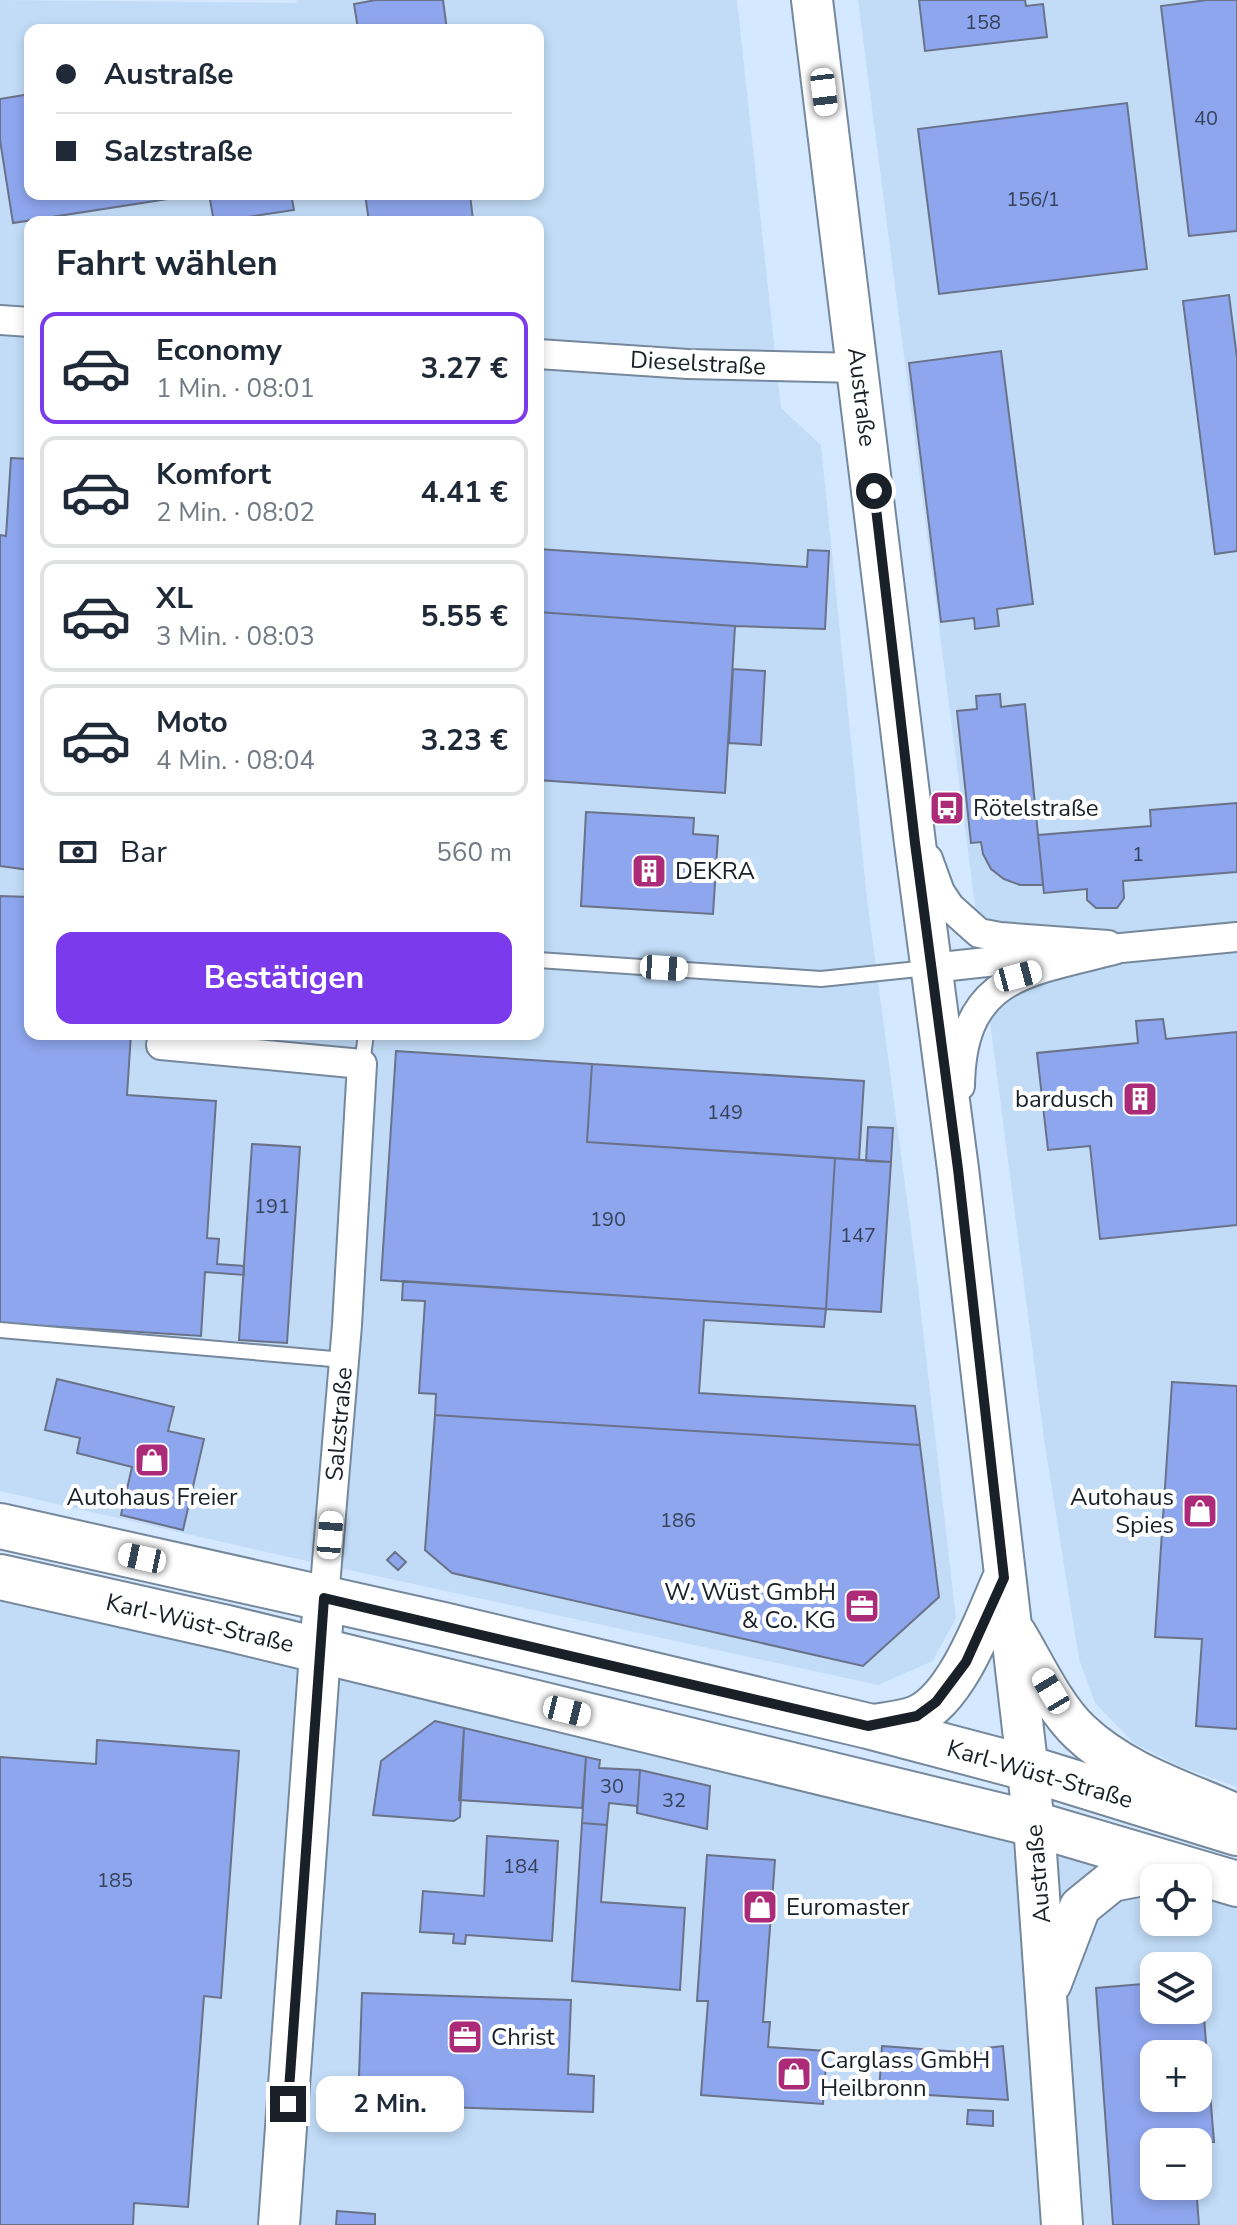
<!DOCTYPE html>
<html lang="de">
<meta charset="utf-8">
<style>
body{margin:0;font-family:"Nunito Sans",sans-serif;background:#f6f6f7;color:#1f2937;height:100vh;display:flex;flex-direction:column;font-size:30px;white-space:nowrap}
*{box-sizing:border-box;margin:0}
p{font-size:26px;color:#747a83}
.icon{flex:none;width:44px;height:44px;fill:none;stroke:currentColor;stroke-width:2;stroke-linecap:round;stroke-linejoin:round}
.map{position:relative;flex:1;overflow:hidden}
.drawer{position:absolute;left:24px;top:216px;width:520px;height:824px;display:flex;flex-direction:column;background:#fff;border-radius:16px;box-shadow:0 4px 12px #0003}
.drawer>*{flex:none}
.banner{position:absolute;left:24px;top:24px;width:520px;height:176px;border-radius:16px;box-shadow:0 4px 12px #0003;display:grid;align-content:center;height:176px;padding:0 32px;background:#fff}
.controls{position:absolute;left:1140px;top:1864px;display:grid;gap:16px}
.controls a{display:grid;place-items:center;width:72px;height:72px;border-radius:16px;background:#fff;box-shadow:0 4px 12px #0003;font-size:40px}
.end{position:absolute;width:36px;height:36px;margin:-18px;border:10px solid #192028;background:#fff;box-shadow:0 0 0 4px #fff}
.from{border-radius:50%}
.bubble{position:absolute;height:56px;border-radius:16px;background:#fff;box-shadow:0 4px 12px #0003;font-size:26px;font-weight:700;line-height:56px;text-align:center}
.car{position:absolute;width:24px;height:48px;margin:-24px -12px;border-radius:10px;box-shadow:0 0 6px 2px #0007;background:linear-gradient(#fff 24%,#345 0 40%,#fff 0 76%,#345 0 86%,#fff 0)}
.banner b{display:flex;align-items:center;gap:28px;height:76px;font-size:30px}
.banner b+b{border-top:2px solid #e0e1e3}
.banner i{width:20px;height:20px;background:#1f2937}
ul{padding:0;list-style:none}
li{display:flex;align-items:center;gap:24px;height:112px;margin:0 16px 12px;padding:0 16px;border:4px solid #e0e1e3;border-radius:16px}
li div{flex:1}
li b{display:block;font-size:30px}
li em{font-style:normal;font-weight:700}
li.current{border-color:#7c3aed}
li>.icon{width:72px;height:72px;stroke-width:1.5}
h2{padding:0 32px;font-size:36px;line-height:96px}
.pay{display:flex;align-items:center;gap:20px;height:88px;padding:0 32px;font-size:30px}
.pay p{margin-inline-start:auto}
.action{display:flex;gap:16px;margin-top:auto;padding:16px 32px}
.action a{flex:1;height:92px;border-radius:16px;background:#7c3aed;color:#fff;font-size:32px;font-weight:700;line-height:92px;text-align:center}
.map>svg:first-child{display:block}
.built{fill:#c2dcf7;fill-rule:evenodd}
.building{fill:#8ea6ee;stroke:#6a7289;stroke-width:2;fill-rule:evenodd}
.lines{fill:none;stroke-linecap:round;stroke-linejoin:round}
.lane-casing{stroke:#75889c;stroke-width:18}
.street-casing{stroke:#75889c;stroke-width:32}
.secondary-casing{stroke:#75889c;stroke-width:44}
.primary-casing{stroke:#75889c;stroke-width:48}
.lane{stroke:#fff;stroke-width:14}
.street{stroke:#fff;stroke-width:28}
.secondary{stroke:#fff;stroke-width:40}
.primary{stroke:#fff;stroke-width:44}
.route{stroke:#192028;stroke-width:10}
.labels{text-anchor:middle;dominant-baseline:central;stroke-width:8;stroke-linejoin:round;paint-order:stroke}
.number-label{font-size:20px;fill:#36425a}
.street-label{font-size:24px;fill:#192028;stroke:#fff}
.poi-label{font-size:24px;fill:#192028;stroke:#fff;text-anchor:start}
</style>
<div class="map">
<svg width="1237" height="2225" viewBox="0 0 1237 2225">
<rect width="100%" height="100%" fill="#d4e9ff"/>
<!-- built -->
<path class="built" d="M 0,0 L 296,3 L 297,0 L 737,0 L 781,408 L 821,445 L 867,899 L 914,1252 L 956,1618 L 933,1661 L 878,1685 L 275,1554 L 0,1491 ZM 30,30 L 538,30 L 538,194 L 30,194 ZM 30,222 L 538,222 L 538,1034 L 30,1034 Z
M 858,0 L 1237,0 L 1237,1787 L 1179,1766 L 1134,1743 L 1095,1703 L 1079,1659 L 1044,1439 Z
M 0,1556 L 848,1755 L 1237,1860 L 1237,2225 L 0,2225 ZM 1154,1878 L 1198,1878 L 1198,1922 L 1154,1922 ZM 1154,1966 L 1198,1966 L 1198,2010 L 1154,2010 ZM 1154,2054 L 1198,2054 L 1198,2098 L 1154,2098 ZM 1154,2142 L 1198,2142 L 1198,2186 L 1154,2186 Z"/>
<!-- building -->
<path class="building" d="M 376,0 L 443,0 L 447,30 L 346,30 L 358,29 L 354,4 Z
M 919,0 L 1025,0 L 1026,6 L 1043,4 L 1047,37 L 925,51 Z
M 1207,0 L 1237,0 L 1237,231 L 1189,236 L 1161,6 Z
M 30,94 L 30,194 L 200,194 L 13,223 L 0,140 L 0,99 Z
M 1127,103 L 1147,269 L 939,294 L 918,129 Z
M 209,194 L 291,194 L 294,210 L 214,222 Z
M 365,194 L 470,194 L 473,220 L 369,222 Z
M 1229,295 L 1237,358 L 1237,551 L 1215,554 L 1183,301 Z
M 1001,351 L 1033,604 L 997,609 L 999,626 L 975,629 L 974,618 L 941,622 L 909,363 Z
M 11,458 L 30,459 L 30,870 L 0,866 L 0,535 L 6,536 Z
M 538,549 L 807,567 L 808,550 L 829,551 L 825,629 L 735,626 L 538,612 Z
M 538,612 L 735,626 L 725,793 L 538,780 Z
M 733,669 L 765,671 L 761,745 L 729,743 Z
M 1000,694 L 1001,707 L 1025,704 L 1043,885 L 1020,885 L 1004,879 L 991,869 L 983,854 L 981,842 L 971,843 L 957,711 L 977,709 L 976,696 Z
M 1237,803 L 1237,872 L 1123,881 L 1124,898 L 1117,908 L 1096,908 L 1087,900 L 1087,889 L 1044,893 L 1038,835 L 1151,826 L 1150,810 Z
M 586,812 L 694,818 L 693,834 L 718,836 L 713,914 L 581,906 Z
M 0,896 L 30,897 L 30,1034 L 131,1034 L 127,1095 L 216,1101 L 207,1238 L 219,1239 L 217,1264 L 244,1266 L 244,1275 L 205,1272 L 201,1336 L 0,1323 Z
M 1163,1019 L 1166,1039 L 1237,1032 L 1237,1225 L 1100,1239 L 1090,1146 L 1048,1150 L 1037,1053 L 1138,1043 L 1136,1021 Z
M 396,1051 L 592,1064 L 587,1142 L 835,1158 L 826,1309 L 381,1280 Z
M 592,1064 L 864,1081 L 859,1160 L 587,1142 Z
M 868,1127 L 893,1128 L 891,1162 L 866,1161 Z
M 252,1144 L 300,1147 L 287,1343 L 239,1340 Z
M 835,1158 L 891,1162 L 881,1312 L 826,1309 Z
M 403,1281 L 826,1309 L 824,1327 L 704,1320 L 699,1393 L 915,1406 L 920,1445 L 435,1415 L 436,1394 L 419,1393 L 425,1301 L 402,1300 Z
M 57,1379 L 174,1407 L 168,1431 L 204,1439 L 183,1530 L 121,1515 L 132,1467 L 77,1453 L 80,1438 L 45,1430 Z
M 1172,1382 L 1237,1386 L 1237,1729 L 1196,1726 L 1202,1639 L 1155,1637 Z
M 435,1415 L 920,1445 L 939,1597 L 863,1666 L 452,1573 L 425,1550 Z
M 395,1552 L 406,1562 L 398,1570 L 387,1560 Z
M 435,1721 L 464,1728 L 460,1817 L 454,1821 L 373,1815 L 381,1761 Z
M 464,1728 L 586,1757 L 582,1808 L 459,1800 Z
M 97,1740 L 239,1751 L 221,1998 L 204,1996 L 188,2207 L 134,2203 L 133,2225 L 0,2225 L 0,1757 L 96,1764 Z
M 586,1757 L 600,1760 L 599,1768 L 640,1770 L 637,1813 L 637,1806 L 609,1803 L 607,1825 L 582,1823 Z
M 640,1770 L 710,1786 L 707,1829 L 637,1813 Z
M 582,1823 L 607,1825 L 601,1902 L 685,1908 L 680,1990 L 572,1981 Z
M 487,1836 L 558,1841 L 552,1941 L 466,1935 L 465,1944 L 453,1943 L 454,1934 L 420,1932 L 423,1891 L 484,1896 Z
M 707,1855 L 775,1860 L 763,2022 L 770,2022 L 768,2047 L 827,2051 L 823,2104 L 701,2095 L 708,2001 L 697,2001 Z
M 1198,1980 L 1201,1980 L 1214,2142 L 1154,2142 L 1154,2186 L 1196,2186 L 1199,2225 L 1113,2225 L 1096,1988 L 1154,1983 L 1154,2010 L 1198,2010 ZM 1154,2054 L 1198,2054 L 1198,2098 L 1154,2098 Z
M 362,1993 L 571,2000 L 568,2074 L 594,2076 L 593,2112 L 358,2104 Z
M 882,2046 L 986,2054 L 986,2048 L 1003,2046 L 1008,2100 L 879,2092 Z
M 968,2110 L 993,2111 L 993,2126 L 967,2124 Z
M 337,2211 L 375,2214 L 375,2225 L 336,2225 Z"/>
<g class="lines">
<defs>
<path id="lane" d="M 538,960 L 821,979 L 928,968
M 362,1064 L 366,1034
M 0,1330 L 344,1360"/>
<path id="street" d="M 0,320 L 30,322
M 538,354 L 688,364 L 859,368
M 928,859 L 940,892 L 950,907 L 979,933 L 1000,937 L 1108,945
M 1100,950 L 1237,937
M 932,968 L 1043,956
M 161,1045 L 362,1064 L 347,1325 L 324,1598
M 960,1086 C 962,973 1028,973 1117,949"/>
<path id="secondary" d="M 812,0 L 915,843 L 958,1169 L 1034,1824 L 1062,2225
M 1016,1634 C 1034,1664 1054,1708 1080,1732 C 1123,1773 1183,1791 1237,1815
M 868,1726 C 883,1723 903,1722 917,1716 C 957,1698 985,1620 1002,1581
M 1051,1983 L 1080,1907 L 1112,1881 L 1184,1867
M 279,2225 L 324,1598"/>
<path id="primary" d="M 0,1526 L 443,1625 L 868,1726 L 1027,1768 L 1237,1833
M 0,1577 L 227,1628 L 1034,1824 L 1237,1884"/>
</defs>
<!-- lane casing -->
<use href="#lane" class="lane-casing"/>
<!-- street casing -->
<use href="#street" class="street-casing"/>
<!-- secondary casing -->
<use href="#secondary" class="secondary-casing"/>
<!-- primary casing -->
<use href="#primary" class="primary-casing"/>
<!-- lane -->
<use href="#lane" class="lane"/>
<!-- street -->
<use href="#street" class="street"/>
<!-- secondary -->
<use href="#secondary" class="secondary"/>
<!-- primary -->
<use href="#primary" class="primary"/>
</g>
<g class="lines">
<!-- route -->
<path class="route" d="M 288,2104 L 324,1598 L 868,1726 L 917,1716 L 936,1702 L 966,1662 L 1004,1578 L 958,1169 L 915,843 L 874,491"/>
</g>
<!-- icons -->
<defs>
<symbol id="bus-square" viewBox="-11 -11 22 22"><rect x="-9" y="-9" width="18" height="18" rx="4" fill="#ac2b78" stroke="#fff"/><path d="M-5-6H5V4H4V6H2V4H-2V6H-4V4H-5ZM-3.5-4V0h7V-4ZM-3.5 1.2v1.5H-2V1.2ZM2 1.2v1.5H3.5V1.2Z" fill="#fff"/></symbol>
<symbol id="building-square" viewBox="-11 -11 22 22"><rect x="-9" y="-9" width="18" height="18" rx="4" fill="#ac2b78" stroke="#fff"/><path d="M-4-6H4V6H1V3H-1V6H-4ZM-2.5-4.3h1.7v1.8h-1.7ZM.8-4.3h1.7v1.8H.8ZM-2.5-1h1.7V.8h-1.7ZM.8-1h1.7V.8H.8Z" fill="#fff"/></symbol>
<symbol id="shop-square" viewBox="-11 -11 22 22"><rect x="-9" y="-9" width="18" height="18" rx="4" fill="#ac2b78" stroke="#fff"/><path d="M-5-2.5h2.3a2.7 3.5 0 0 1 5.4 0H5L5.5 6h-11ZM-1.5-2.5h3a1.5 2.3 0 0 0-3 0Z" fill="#fff"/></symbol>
<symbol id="office-square" viewBox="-11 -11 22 22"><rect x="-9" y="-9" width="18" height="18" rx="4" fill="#ac2b78" stroke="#fff"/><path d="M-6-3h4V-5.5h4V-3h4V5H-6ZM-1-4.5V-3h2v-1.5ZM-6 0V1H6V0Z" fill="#fff"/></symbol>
</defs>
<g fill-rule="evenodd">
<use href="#bus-square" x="927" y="788" width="40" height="40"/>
<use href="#building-square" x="629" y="851" width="40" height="40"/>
<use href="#building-square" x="1120" y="1079" width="40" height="40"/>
<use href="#shop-square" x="132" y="1440" width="40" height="40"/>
<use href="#shop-square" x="1180" y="1491" width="40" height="40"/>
<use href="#office-square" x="842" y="1586" width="40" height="40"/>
<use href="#shop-square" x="740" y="1887" width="40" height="40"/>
<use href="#office-square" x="445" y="2017" width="40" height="40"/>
<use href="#shop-square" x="774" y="2054" width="40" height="40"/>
</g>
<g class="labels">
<!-- number labels -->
<g class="number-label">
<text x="983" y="22">158</text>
<text x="1206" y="118">40</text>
<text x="1033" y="199">156/1</text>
<text x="1138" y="854">1</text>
<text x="725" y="1112">149</text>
<text x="272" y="1206">191</text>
<text x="608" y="1219">190</text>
<text x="858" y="1235">147</text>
<text x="678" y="1520">186</text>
<text x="612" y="1786">30</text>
<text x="674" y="1800">32</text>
<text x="521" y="1866">184</text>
<text x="115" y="1880">185</text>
</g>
<!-- street labels -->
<g class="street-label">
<text transform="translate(698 363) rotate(3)">Dieselstraße</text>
<text transform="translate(862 397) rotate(83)">Austraße</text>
<text transform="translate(339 1424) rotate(-85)">Salzstraße</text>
<text transform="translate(200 1623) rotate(13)">Karl-Wüst-Straße</text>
<text transform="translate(1040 1774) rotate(16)">Karl-Wüst-Straße</text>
<text transform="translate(1038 1874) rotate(-95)">Austraße</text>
</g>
<!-- poi labels -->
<g class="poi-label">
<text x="973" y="808">Rötelstraße</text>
<text x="675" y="871">DEKRA</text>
<text x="1114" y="1099" text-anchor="end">bardusch</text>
<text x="152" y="1497" text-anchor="middle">Autohaus Freier</text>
<text x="1174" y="1497" text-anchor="end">Autohaus<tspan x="1174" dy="28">Spies</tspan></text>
<text x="836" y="1592" text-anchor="end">W. Wüst GmbH<tspan x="836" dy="28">&amp; Co. KG</tspan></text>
<text x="786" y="1907">Euromaster</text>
<text x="491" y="2037">Christ</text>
<text x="820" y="2060">Carglass GmbH<tspan x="820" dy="28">Heilbronn</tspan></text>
</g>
</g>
</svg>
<div class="controls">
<a><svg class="icon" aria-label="locate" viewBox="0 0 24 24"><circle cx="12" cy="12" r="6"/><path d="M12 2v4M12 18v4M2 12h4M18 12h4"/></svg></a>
<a><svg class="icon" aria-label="layers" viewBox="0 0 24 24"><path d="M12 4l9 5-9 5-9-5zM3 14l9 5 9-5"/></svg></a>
<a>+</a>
<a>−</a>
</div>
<i class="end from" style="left:874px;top:491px"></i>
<i class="end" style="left:288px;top:2104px"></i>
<div class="bubble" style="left:316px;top:2076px;width:148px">2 Min.</div>
<i class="car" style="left:824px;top:92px;rotate:173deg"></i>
<i class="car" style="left:664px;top:968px;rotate:94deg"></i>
<i class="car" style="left:1018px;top:976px;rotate:75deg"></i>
<i class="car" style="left:330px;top:1535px;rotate:5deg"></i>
<i class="car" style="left:142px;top:1558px;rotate:282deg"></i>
<i class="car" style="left:1051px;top:1691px;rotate:329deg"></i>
<i class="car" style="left:567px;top:1711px;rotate:104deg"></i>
<div class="banner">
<b><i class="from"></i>Austraße</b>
<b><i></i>Salzstraße</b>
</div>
<section class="drawer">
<h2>Fahrt wählen</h2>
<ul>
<li class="current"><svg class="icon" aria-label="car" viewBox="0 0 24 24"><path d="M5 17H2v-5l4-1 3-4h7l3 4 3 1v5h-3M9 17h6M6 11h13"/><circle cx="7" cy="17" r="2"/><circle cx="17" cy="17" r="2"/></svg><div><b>Economy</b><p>1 Min. · 08:01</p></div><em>3.27 €</em></li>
<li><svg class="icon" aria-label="car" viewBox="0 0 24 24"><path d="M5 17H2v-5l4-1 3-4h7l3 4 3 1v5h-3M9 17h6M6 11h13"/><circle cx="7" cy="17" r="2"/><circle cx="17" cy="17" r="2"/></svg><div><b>Komfort</b><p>2 Min. · 08:02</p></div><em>4.41 €</em></li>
<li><svg class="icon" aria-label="car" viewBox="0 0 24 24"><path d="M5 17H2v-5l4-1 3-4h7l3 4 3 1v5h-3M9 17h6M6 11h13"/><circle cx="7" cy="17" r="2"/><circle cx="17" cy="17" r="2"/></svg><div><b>XL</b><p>3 Min. · 08:03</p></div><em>5.55 €</em></li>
<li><svg class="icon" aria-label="car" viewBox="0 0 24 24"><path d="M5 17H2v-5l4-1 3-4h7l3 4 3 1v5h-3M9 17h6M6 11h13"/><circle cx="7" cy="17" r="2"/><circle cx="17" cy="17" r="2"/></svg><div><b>Moto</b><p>4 Min. · 08:04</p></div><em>3.23 €</em></li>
</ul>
<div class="pay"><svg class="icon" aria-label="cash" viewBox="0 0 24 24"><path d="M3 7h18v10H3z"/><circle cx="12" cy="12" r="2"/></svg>Bar<p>560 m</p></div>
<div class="action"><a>Bestätigen</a></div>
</section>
</div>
